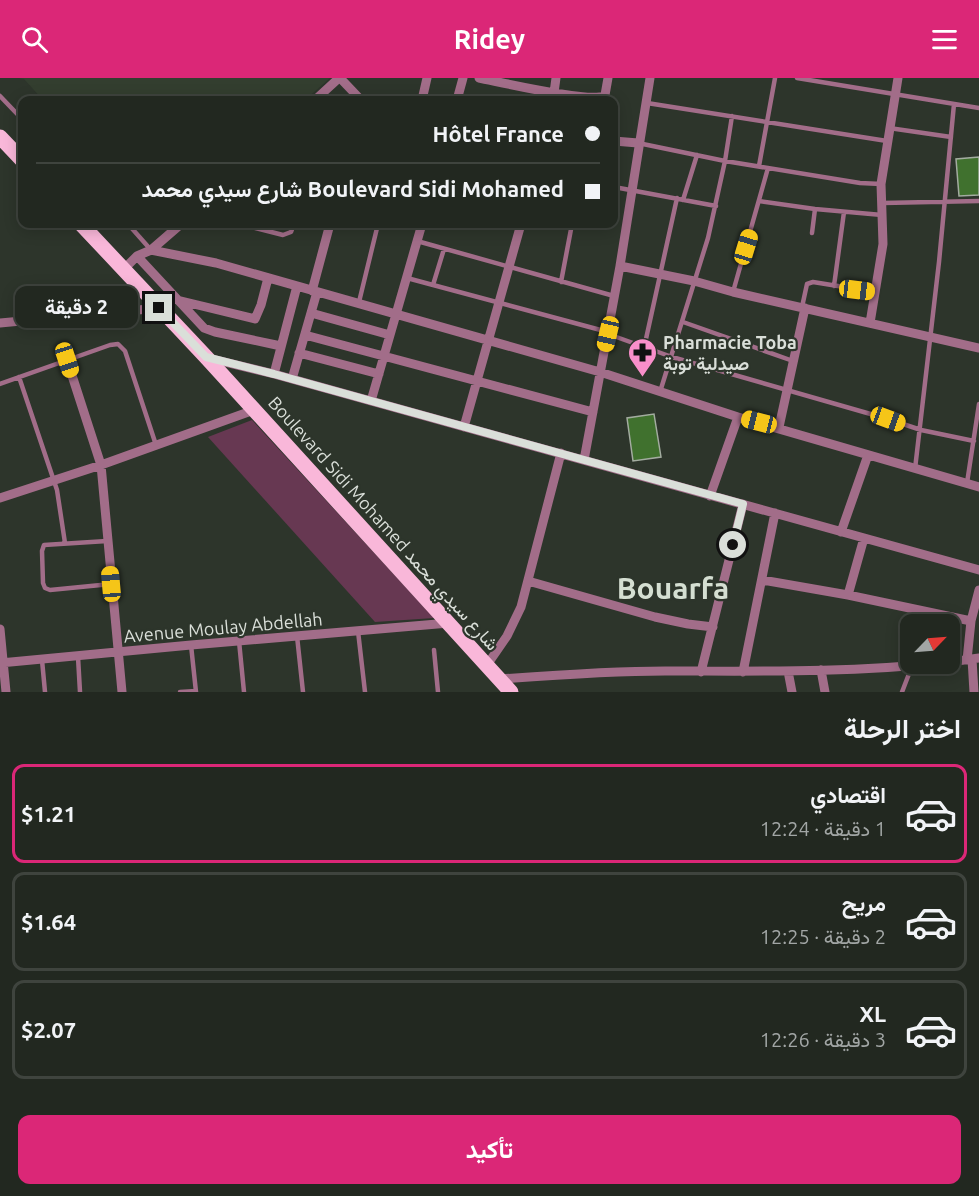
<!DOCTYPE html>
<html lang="ar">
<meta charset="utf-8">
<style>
body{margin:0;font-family:Ubuntu,Vazirmatn,sans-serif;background:#2a3029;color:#f1f3f6;direction:rtl;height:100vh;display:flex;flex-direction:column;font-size:22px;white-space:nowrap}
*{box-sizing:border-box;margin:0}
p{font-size:20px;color:#a2a6a5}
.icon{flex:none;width:33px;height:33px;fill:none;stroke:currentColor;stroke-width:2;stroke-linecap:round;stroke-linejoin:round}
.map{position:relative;height:614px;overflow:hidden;direction:ltr}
.sheet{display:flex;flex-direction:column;background:#222820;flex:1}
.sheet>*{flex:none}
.banner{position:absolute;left:18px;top:18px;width:600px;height:132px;border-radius:12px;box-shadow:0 3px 15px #0003,0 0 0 2px #3f443e;direction:rtl;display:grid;align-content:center;height:132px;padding:0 18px;background:#222820}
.needle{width:39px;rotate:65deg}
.buttons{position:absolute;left:900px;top:536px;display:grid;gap:12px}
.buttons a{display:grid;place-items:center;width:60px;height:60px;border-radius:12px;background:#222820;box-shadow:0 3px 15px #0003,0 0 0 2px #3f443e;font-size:30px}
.end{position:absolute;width:27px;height:27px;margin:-14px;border:8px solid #dadfd9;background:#111;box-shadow:0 0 0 3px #111}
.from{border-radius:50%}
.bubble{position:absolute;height:42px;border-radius:12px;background:#222820;box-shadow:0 3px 15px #0003,0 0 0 2px #3f443e;font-size:20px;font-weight:700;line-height:42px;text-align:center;direction:rtl}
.car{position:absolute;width:18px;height:36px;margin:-18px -9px;border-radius:8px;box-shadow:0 0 4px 2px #0007;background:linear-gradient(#f5c518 24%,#345 0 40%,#f5c518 0 76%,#345 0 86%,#f5c518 0)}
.banner b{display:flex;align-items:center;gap:21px;height:57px;font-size:22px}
.banner b+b{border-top:2px solid #3f443e}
.banner i{width:15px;height:15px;background:#f1f3f6}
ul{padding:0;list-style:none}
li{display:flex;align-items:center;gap:18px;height:99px;margin:0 12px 9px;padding:0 6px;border:3px solid #3f443e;border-radius:12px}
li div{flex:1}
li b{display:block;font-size:22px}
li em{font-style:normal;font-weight:700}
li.on{border-color:#db2777}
li>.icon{width:54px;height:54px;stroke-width:1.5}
h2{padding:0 18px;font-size:27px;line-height:72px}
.primary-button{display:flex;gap:12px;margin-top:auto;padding:12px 18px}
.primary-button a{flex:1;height:69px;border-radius:12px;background:#db2777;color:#fff;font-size:24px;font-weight:700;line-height:69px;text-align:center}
header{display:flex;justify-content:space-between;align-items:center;height:78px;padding:0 18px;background:#db2777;color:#fff;font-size:27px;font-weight:700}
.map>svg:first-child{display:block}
.built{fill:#333e2f}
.green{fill:#673852}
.building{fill:#40712e;stroke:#a3aca0;stroke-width:1.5}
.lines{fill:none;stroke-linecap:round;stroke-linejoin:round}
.service{stroke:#a26d89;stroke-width:4.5}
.minor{stroke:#a26d89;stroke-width:9}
.primary{stroke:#f9b7d9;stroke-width:15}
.route{stroke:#dadfd9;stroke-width:8}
.labels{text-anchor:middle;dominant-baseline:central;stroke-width:4.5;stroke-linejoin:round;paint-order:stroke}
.poi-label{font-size:18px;font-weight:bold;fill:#dadfd9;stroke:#2d352b;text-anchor:start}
.street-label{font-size:18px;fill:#dadfd9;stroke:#2d352b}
.town-label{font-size:30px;font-weight:bold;fill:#d5dfd2;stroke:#2d352b}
</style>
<header><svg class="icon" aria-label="menu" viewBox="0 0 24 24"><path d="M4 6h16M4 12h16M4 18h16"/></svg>Ridey<svg class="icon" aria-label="search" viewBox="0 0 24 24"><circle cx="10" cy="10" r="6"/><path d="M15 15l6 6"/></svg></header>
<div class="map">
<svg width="979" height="614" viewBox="0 0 979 614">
<rect width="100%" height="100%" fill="#2d352b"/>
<!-- built -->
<path class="built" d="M 18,0 L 330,0 L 305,22 L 43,22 L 24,1 Z"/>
<!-- green -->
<path class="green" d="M 252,342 L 434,540 L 375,544 L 208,359 Z"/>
<!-- building -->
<path class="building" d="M 979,79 L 979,117 L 959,118 L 956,81 Z
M 654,336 L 661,379 L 633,383 L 627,340 Z"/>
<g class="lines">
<!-- service -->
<path class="service" d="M 797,0 L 979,30
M 0,18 L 22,41
M 647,25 L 887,63
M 889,50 L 951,59
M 638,65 L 725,83 L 860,105 L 881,106
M 759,88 L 775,0
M 614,109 L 716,128
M 683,122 L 697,77
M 759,123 L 815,131 L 882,137
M 883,125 L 979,123
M 128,146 L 151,172
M 240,146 L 283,157 L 291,154 L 294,146
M 407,146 L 420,149
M 505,146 L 520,150
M 812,155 L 815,131
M 417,163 L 614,218
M 407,200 L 433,207 L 444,171
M 561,204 L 572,146
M 433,207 L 608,254
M 834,208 L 844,134
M 733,214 L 768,90
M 359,224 L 378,146
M 802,229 L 807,206 L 813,204 L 875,214
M 683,244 L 793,283
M 608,256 L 672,279 L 888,341 L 921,352 L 974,363
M 644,270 L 677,120
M 19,299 L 57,412 L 65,465
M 0,306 L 110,267 L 118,266 L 125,273 L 156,367
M 660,314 L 708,160 L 725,83 L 732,38
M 915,391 L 939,184 L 954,26
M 967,405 L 979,326
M 107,463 L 44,467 L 42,473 L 43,505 L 45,510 L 50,512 L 111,506
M 925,546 L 929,534
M 358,553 L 365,614
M 297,558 L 303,614
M 239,563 L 244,614
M 191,567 L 196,614
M 434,572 L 438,614
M 78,579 L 80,614
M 42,582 L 45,614
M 180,614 L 196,613
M 902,614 L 912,588"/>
<!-- minor -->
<path class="minor" d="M 340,0 L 361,22
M 479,0 C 500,4 593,26 605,17 L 608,0
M 315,22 L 339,0
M 422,22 L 427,0
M 457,22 L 463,0
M 553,22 L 556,0
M 614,63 L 638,65
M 151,172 L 216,185 L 600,294 L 738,339 L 979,409
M 137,178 L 204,250 L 215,254 L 281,268
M 620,188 L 694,203 L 733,214 L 979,270
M 123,192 L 137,178 L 151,172 L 181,146
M 312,213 L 330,146
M 177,222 L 255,241 L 261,227 L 268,200
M 311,235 L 390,257
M 0,245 L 159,230
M 870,245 L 883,166 L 881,106 L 898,0
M 305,257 L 593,334
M 299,275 L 379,296
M 208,280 L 274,296 L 979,492
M 67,282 L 101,387 L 122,614
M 274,296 L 297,208
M 292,301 L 317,214
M 371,323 L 422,146
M 464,349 L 521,146
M 779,349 L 805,230
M 584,382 L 620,188 L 650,0
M 710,418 L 738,339
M 0,420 L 101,387 L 254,332
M 841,454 L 868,377
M 762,502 L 848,517 L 971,543
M 528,503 L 655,539 L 688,546 L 713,549
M 848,517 L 864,460
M 0,551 L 6,614
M 972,581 L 974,614
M 967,582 L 971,543 L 979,512
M 950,584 L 979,580
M 0,585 L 191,567 L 449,545
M 487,587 L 507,558 L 521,529 L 561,375
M 821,592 L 825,614
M 788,593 L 792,614
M 701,594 L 743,426
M 743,594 L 775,435
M 500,601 C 555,597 610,593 665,593 C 757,593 849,595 940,585"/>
<!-- primary -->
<path class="primary" d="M 0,59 L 22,82
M 81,146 L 206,279 L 511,614"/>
</g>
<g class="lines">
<!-- route -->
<path class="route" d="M 159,230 L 206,279 L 274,296 L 743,426 L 733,467"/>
</g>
<!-- icons -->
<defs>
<symbol id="pharmacy-pin" viewBox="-11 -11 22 30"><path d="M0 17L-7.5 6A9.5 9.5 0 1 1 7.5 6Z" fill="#f98fca" stroke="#2d352b"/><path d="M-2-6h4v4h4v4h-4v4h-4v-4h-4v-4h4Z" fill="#111"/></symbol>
</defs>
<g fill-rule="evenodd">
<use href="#pharmacy-pin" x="626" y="258" width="33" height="45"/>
</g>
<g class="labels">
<!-- poi labels -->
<g class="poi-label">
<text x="663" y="264">Pharmacie Toba<tspan x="663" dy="21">صيدلية توبة</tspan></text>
</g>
<!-- street labels -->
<g class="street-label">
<text transform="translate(384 445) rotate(48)">Boulevard Sidi Mohamed شارع سيدي محمد</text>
<text transform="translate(223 549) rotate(-5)">Avenue Moulay Abdellah</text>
</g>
<!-- town labels -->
<g class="town-label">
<text x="673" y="510">Bouarfa</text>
</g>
</g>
</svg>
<div class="buttons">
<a><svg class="needle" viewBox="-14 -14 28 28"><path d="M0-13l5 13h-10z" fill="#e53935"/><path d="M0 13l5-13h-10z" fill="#a2a6a5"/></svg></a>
</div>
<i class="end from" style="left:733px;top:467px"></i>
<i class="end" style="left:159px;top:230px"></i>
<div class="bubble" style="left:15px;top:208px;width:123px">2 دقيقة</div>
<i class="car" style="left:746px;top:169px;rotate:17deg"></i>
<i class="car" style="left:857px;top:212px;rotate:97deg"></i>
<i class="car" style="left:608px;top:256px;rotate:193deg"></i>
<i class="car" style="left:67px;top:282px;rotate:162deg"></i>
<i class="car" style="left:888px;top:341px;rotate:110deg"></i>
<i class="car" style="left:759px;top:344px;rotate:284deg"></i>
<i class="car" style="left:111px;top:506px;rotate:355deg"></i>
<div class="banner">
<b><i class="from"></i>Hôtel France</b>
<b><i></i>Boulevard Sidi Mohamed شارع سيدي محمد</b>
</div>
</div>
<section class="sheet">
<h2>اختر الرحلة</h2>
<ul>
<li class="on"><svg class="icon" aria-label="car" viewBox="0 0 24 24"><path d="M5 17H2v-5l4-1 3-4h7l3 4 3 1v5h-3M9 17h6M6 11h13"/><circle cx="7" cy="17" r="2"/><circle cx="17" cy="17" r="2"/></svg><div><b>اقتصادي</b><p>1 دقيقة · 12:24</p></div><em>$1.21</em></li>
<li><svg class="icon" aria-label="car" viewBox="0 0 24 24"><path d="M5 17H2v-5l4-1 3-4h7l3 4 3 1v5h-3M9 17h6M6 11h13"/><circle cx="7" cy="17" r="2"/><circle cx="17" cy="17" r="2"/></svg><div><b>مريح</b><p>2 دقيقة · 12:25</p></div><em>$1.64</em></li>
<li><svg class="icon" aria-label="car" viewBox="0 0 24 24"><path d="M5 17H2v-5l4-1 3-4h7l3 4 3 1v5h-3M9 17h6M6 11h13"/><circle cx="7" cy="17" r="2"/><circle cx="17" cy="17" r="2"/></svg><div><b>XL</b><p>3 دقيقة · 12:26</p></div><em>$2.07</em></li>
</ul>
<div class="primary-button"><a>تأكيد</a></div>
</section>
